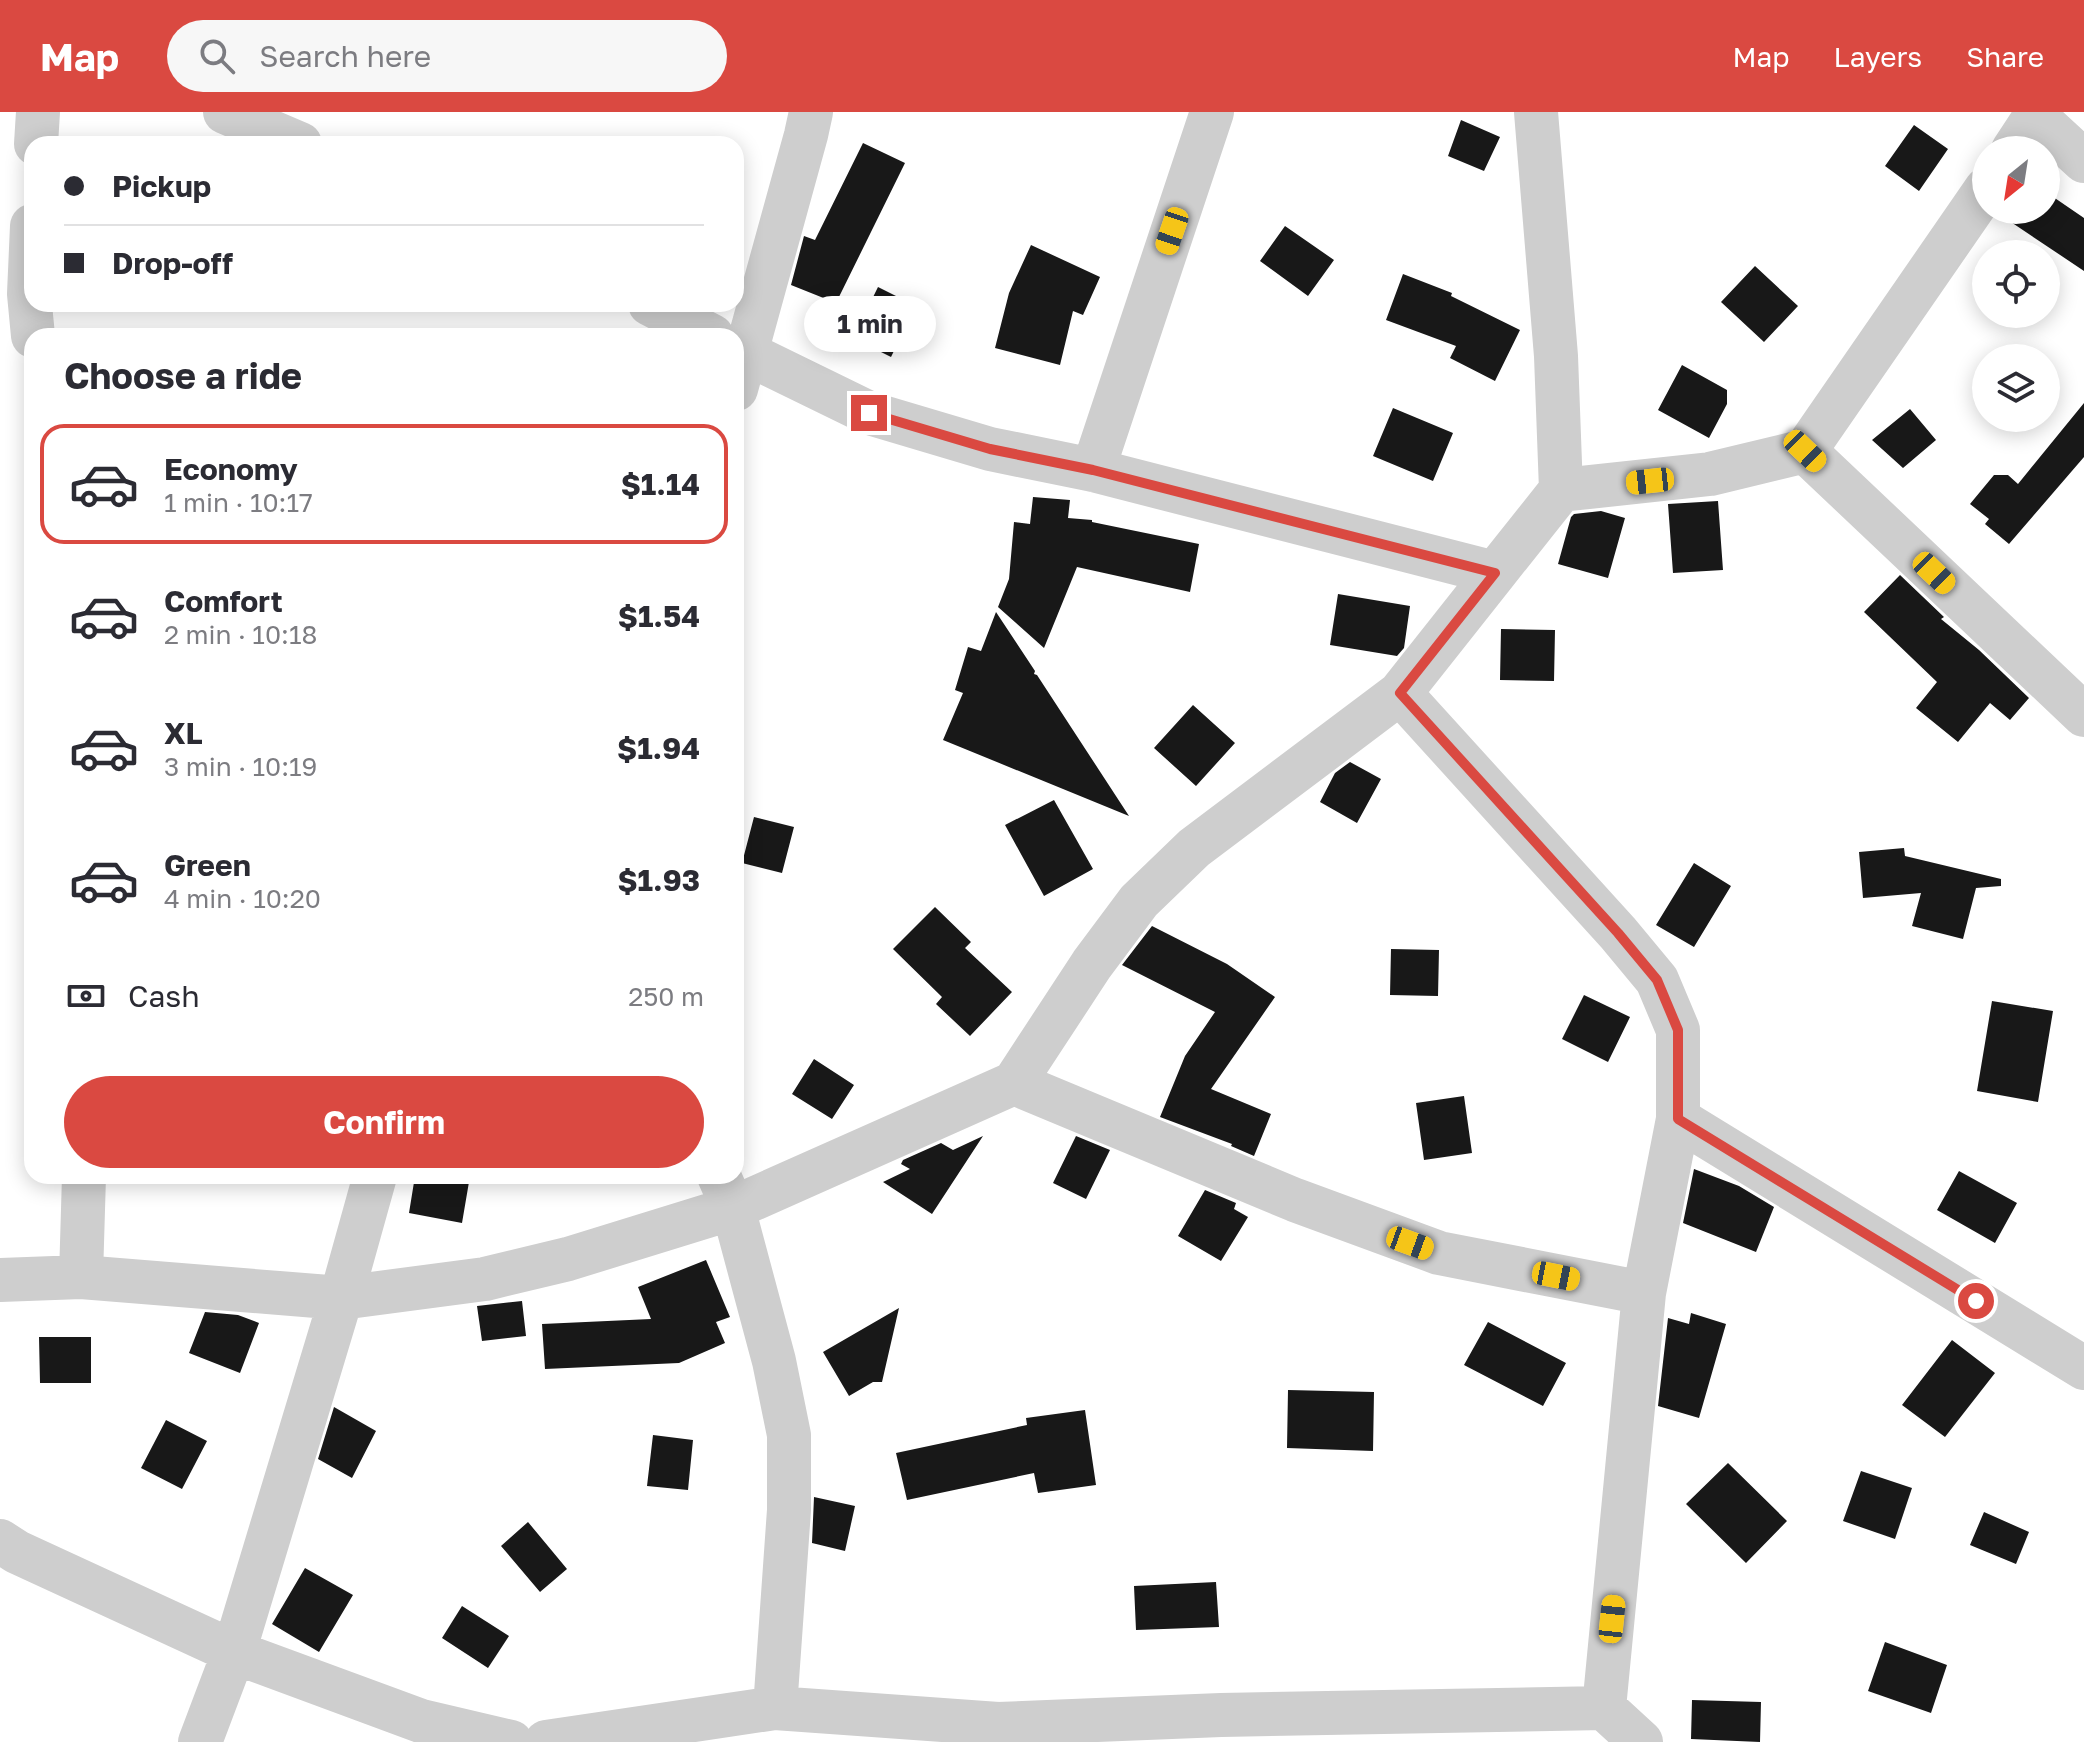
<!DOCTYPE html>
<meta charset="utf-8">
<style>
body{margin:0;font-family:"Golos Text",sans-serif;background:#f7f7f7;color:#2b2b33;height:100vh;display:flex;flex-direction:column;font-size:30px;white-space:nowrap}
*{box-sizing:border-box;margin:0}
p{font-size:26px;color:#7c7c81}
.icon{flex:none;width:44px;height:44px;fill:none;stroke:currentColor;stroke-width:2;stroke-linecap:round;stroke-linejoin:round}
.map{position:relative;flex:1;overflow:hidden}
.details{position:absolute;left:24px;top:216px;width:720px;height:856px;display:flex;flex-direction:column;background:#fff;border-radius:24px;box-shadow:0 4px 20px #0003}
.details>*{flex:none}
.top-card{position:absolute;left:24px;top:24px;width:720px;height:176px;border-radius:24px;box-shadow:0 4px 20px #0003;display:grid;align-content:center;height:176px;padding:0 40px;background:#fff}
.needle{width:52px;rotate:210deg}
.fabs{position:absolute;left:1972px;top:24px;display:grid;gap:16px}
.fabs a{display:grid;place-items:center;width:88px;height:88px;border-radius:50%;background:#fff;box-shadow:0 4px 20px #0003;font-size:40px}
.end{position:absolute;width:36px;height:36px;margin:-18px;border:10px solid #da4941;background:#fff;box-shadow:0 0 0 4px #fff}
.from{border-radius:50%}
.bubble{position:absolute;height:56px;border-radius:28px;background:#fff;box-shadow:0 4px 20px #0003;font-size:26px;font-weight:700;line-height:56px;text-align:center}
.car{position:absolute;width:24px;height:48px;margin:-24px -12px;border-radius:10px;box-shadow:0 0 6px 2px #0007;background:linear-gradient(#f5c518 24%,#345 0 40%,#f5c518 0 76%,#345 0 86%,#f5c518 0)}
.top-card b{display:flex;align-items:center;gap:28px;height:76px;font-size:30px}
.top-card b+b{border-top:2px solid #e1e1e2}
.top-card i{width:20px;height:20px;background:#2b2b33}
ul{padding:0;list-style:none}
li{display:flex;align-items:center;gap:24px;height:120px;margin:0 16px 12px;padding:0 24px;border:4px solid transparent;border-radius:24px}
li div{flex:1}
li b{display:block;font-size:30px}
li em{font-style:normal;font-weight:700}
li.selected{border-color:#da4941}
li>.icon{width:72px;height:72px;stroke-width:1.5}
h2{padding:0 40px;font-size:36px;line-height:96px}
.pay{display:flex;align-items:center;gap:20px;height:88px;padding:0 40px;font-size:30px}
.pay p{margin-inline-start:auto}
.cta{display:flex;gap:16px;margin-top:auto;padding:16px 40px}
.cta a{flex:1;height:92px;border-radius:48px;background:#da4941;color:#fff;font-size:32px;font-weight:700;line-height:92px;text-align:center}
header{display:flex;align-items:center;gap:48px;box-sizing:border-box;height:112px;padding:0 40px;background:#da4941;color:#fff}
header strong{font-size:38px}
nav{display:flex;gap:44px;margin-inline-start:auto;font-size:28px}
.search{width:560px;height:72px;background:#f7f7f7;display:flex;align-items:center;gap:20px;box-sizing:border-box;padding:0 28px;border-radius:44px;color:#7c7c81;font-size:30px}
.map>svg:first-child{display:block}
.building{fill:#181818}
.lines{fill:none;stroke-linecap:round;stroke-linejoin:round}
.minor{stroke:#cecece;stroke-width:44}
.route{stroke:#da4941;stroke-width:10}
</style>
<header>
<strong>Map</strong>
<div class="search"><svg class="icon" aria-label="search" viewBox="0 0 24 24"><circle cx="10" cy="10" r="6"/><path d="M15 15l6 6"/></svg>Search here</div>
<nav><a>Map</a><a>Layers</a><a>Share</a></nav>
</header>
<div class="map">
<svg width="2084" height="1630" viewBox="0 0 2084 1630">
<rect width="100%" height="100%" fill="#fff"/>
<!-- building -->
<path class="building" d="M 1461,8 L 1500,25 L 1484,59 L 1448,44 Z
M 1914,13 L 1948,37 L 1919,79 L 1885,54 Z
M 863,31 L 905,51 L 836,191 L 791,173 L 804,124 L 815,128 Z
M 2046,80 L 2084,106 L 2084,159 L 1999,102 L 2002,98 L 2046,98 Z
M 1285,114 L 1334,148 L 1308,184 L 1260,149 Z
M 1031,133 L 1100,165 L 1083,203 L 1073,199 L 1060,253 L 995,236 L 1009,181 Z
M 1755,154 L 1798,194 L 1764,230 L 1721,190 Z
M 1403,162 L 1452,181 L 1451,184 L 1520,218 L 1495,269 L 1450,246 L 1456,234 L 1386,208 Z
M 878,175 L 916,194 L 891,245 L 853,226 Z
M 1682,253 L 1727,278 L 1727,292 L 1709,326 L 1658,298 Z
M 2084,291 L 2084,345 L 2009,432 L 1985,412 L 1989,407 L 1970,392 L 1994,363 L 2008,363 L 2018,372 Z
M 1393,296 L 1453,321 L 1433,369 L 1373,344 Z
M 1910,297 L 1936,328 L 1903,356 L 1872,328 Z
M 1033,385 L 1070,388 L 1068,406 L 1092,408 L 1092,410 L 1199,432 L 1190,480 L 1077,455 L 1044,536 L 998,495 L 1009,467 L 1014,410 L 1030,412 Z
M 1718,389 L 1723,458 L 1673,461 L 1668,392 Z
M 1601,399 L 1625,406 L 1608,466 L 1558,452 L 1571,405 L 1574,402 Z
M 1900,463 L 1944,505 L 1941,507 L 1979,538 L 2029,586 L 2010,608 L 1990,591 L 1958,630 L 1916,596 L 1937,570 L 1864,500 Z
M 1338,482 L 1410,494 L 1404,536 L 1397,544 L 1330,533 Z
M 996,500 L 1035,559 L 1034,562 L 1037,563 L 1129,704 L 943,628 L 963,581 L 955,578 L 968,535 L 981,539 Z
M 1501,517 L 1555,518 L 1554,569 L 1500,568 Z
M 1193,593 L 1235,631 L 1196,674 L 1154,636 Z
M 1350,650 L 1381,667 L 1357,711 L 1320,690 L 1335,661 Z
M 1054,688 L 1093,757 L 1044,784 L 1005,713 Z
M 754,705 L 794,715 L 782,761 L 742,751 Z
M 1904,736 L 1905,744 L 2001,767 L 2001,774 L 1976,776 L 1963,827 L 1912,814 L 1921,781 L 1863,786 L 1859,740 Z
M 1694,751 L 1731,774 L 1694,835 L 1656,813 Z
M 935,795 L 971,830 L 965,836 L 1012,880 L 970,924 L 936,892 L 942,885 L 893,837 Z
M 1152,814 L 1227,852 L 1275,885 L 1211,977 L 1271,1002 L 1254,1044 L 1231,1034 L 1232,1032 L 1160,1005 L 1185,944 L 1215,900 L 1122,853 Z
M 1391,837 L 1439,838 L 1438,884 L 1390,883 Z
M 1584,883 L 1630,905 L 1608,950 L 1562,927 Z
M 1992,889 L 2053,899 L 2038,990 L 1977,979 Z
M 814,947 L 854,973 L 832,1007 L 792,982 Z
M 1464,984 L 1472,1041 L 1424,1048 L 1416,991 Z
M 983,1024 L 932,1102 L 883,1070 L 910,1057 L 901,1052 L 903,1048 L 941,1031 L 953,1038 Z
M 1076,1024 L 1110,1038 L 1086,1087 L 1053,1071 Z
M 1694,1057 L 1739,1074 L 1774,1095 L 1756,1140 L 1683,1111 Z
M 1959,1059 L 2017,1091 L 1995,1131 L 1937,1098 Z
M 415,1064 L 470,1064 L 462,1111 L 409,1101 Z
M 1205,1078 L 1236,1091 L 1234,1097 L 1248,1105 L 1221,1149 L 1178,1124 Z
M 706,1148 L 730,1205 L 716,1210 L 725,1231 L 679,1251 L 545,1257 L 542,1212 L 651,1207 L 638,1175 Z
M 522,1189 L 526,1224 L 482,1229 L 477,1194 Z
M 899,1196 L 882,1270 L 873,1270 L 849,1284 L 823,1240 Z
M 205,1200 L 238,1203 L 259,1211 L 240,1261 L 189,1241 Z
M 1691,1201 L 1726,1212 L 1699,1306 L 1658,1294 L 1668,1206 L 1689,1212 Z
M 1488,1210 L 1566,1251 L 1543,1294 L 1464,1253 Z
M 39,1225 L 91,1225 L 91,1271 L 40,1271 Z
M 1952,1228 L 1995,1261 L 1945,1325 L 1902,1293 Z
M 1288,1278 L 1374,1280 L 1373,1339 L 1287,1336 Z
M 334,1295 L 376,1319 L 352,1366 L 318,1347 Z
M 1085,1298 L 1096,1373 L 1038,1381 L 1034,1361 L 907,1388 L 896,1341 L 1027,1313 L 1026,1306 Z
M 166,1308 L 207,1329 L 182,1377 L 141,1356 Z
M 653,1323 L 693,1328 L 688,1378 L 647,1374 Z
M 1728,1351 L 1787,1409 L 1746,1451 L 1686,1392 Z
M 1861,1359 L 1912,1376 L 1895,1427 L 1843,1409 Z
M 814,1385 L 855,1394 L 845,1439 L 812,1431 Z
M 1984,1400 L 2029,1420 L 2016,1452 L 1970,1433 Z
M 528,1410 L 567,1457 L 540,1480 L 501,1434 Z
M 305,1456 L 353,1483 L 319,1540 L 272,1512 Z
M 1216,1470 L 1219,1515 L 1136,1518 L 1134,1474 Z
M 462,1494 L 509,1524 L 488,1556 L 442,1526 Z
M 1885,1530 L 1947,1553 L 1931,1601 L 1868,1579 Z
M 1692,1588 L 1761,1590 L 1760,1630 L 1691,1627 Z"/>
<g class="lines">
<!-- minor -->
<path class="minor" d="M 225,0 L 300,32
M 2036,5 L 2084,49
M 36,32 L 38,0
M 2013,38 L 2038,0
M 32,114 L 29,182 L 33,224
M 650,192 L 712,224
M 736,236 L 869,301 L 990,337 L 1093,358 L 1495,461 L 1561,378 L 1556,244 L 1536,0
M 736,277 L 806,23 L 811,0
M 1805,339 L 2084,603
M 1093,358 L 1212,0
M 1561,378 L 1710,362 L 1805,339 L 1986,77
M 1400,581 L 1618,821 L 1657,868 L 1678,918 L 1678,1007 L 1644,1181 L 1604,1596
M 1014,971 L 1295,1088 L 1439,1141 L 1644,1181
M 1678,1007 L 2084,1256
M 719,1064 L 733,1096 L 774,1249 L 789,1323 L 789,1398 L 775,1596
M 81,1165 L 84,1064
M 0,1168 L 81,1165 L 341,1186 L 485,1167 L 568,1147 L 733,1096 L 1014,971 L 1092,852 L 1139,789 L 1194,736 L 1400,581 L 1495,461
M 0,1429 L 17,1440 L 234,1540 L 421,1609 L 511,1630
M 200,1630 L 234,1540 L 341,1186 L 375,1064
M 546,1630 L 775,1596 L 998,1612 L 1221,1603 L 1604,1596 L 1641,1630"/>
</g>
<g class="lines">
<!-- route -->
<path class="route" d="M 869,301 L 990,337 L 1093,358 L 1495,461 L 1400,581 L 1618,821 L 1657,868 L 1678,918 L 1678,1007 L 1976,1189"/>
</g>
</svg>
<div class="fabs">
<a><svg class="needle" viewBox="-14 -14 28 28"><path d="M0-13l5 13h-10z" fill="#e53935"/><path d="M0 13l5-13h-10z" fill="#7c7c81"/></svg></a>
<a><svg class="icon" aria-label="locate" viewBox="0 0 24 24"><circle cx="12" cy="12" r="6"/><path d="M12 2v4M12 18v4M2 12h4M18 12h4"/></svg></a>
<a><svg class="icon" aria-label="layers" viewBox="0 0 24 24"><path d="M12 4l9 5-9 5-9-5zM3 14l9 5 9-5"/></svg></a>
</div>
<i class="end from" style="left:1976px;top:1189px"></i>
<i class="end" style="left:869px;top:301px"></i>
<div class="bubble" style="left:804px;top:184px;width:132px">1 min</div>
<i class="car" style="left:1172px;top:119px;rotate:199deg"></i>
<i class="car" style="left:1805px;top:339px;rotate:134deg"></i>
<i class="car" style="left:1650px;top:369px;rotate:264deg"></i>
<i class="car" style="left:1934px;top:461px;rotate:134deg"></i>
<i class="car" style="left:1410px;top:1131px;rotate:110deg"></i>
<i class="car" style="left:1556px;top:1164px;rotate:101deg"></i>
<i class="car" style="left:1612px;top:1507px;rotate:6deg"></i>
<div class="top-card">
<b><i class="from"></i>Pickup</b>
<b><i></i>Drop-off</b>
</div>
<section class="details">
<h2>Choose a ride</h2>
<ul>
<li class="selected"><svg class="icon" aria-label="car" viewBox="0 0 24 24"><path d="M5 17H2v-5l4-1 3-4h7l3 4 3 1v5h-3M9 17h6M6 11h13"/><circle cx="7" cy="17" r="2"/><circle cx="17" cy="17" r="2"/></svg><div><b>Economy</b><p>1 min · 10:17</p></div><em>$1.14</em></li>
<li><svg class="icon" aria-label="car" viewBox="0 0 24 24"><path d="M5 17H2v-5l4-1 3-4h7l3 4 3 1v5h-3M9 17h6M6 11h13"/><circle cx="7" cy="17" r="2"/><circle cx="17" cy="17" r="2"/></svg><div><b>Comfort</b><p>2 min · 10:18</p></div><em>$1.54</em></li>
<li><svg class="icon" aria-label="car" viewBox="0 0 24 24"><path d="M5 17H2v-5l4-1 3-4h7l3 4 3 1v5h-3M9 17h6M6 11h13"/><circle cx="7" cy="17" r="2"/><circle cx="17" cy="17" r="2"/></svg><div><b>XL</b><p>3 min · 10:19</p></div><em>$1.94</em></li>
<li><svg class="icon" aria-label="car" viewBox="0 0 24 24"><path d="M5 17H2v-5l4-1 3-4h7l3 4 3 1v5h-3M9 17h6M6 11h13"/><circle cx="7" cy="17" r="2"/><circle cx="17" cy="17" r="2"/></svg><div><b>Green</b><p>4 min · 10:20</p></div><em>$1.93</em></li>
</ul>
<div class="pay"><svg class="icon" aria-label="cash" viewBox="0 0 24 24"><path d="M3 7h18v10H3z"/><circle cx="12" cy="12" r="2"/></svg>Cash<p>250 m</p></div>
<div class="cta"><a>Confirm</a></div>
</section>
</div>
